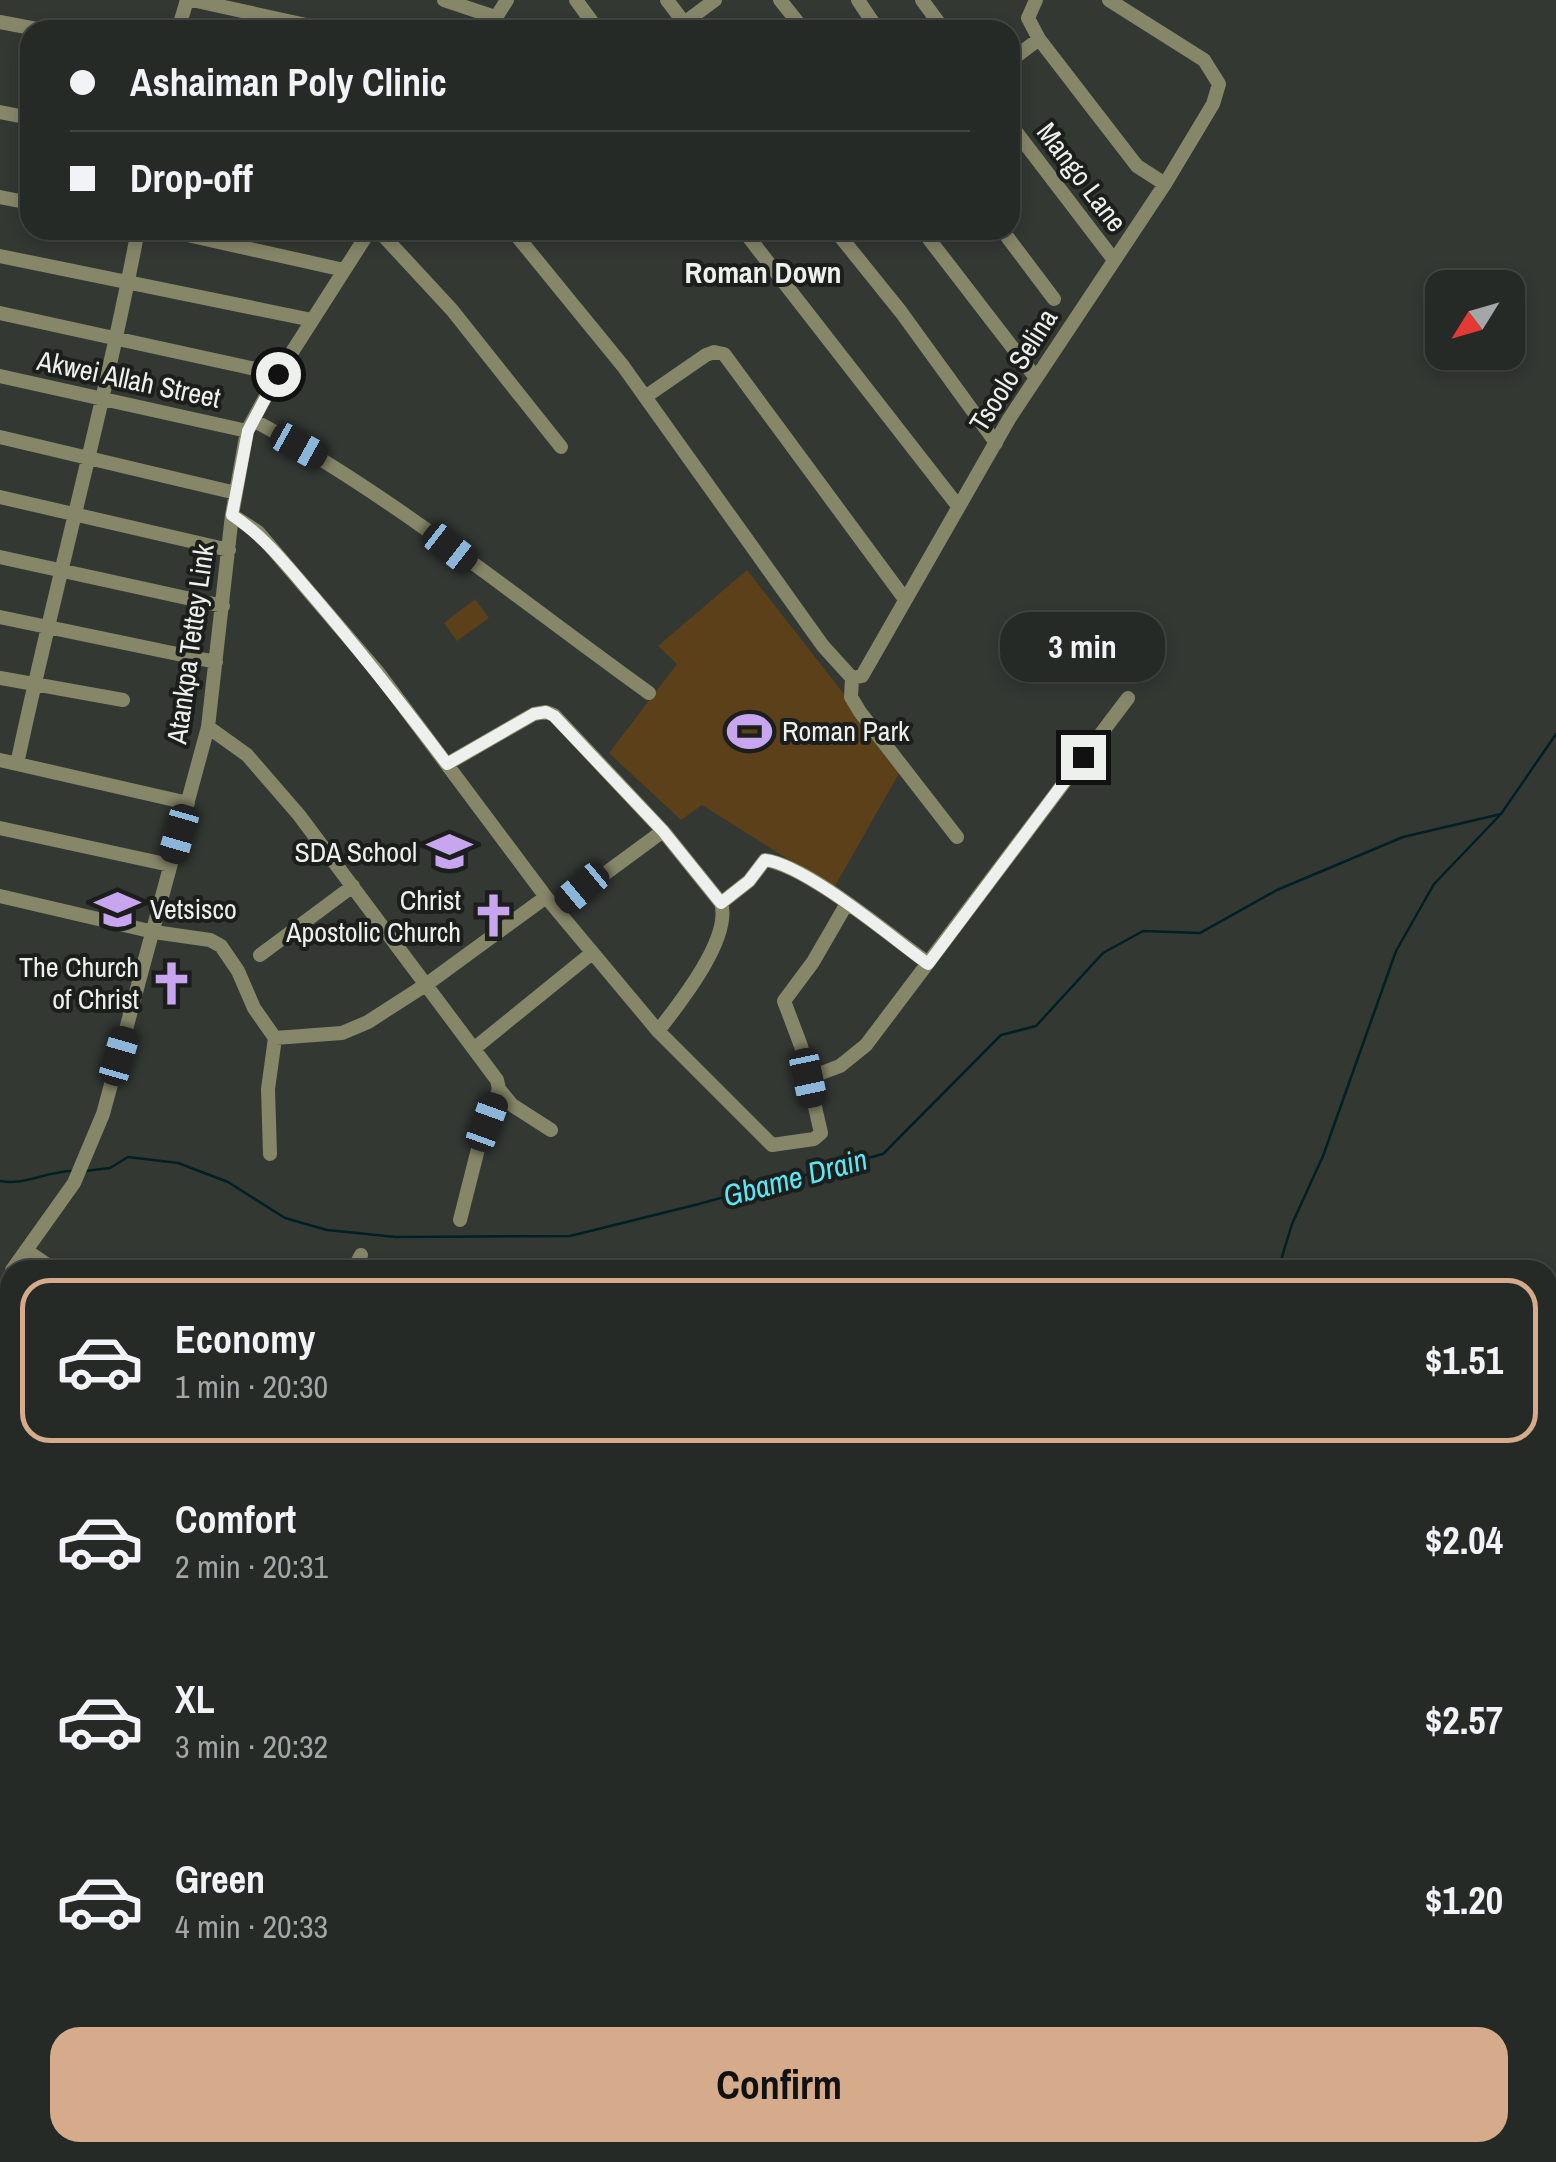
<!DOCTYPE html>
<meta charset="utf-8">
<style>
body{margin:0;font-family:"Archivo Narrow",sans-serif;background:#323632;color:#f1f3f6;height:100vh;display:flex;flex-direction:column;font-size:38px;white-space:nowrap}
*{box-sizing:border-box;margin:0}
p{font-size:32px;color:#a4a7a7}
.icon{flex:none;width:55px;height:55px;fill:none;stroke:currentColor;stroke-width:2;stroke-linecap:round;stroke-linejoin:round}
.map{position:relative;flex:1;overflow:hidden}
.details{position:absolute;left:0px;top:1260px;width:1558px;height:902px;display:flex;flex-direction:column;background:#262a26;border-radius:30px 30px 0 0;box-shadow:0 5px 15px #0003,0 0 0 2px #424643}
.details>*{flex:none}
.hud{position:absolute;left:20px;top:20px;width:1000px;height:220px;border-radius:30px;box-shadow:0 5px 15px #0003,0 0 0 2px #424643;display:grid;align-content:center;height:220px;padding:0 50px;background:#262a26}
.needle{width:65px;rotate:233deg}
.buttons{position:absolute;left:1425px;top:270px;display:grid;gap:20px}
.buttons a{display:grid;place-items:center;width:100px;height:100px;border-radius:20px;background:#262a26;box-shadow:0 5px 15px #0003,0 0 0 2px #424643;font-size:50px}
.end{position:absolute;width:45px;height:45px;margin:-22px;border:12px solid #edf0ed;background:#111;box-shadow:0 0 0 5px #111}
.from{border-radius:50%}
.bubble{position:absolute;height:70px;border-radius:30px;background:#262a26;box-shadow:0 5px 15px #0003,0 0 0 2px #424643;font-size:32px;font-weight:700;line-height:70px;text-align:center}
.car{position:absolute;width:30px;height:60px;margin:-30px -15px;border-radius:12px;box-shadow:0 0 8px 2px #0007;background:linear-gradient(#222 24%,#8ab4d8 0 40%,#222 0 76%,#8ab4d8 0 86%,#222 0)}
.hud b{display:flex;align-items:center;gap:35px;height:95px;font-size:38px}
.hud b+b{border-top:2px solid #424643}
.hud i{width:25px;height:25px;background:#f1f3f6}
ul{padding:18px 0 0;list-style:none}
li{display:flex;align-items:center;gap:30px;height:165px;margin:0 20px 15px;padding:0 30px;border:5px solid transparent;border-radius:30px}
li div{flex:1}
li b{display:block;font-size:38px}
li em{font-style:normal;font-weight:700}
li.current{border-color:#d6ab8b}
li>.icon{width:90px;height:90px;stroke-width:1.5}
.cta{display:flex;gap:20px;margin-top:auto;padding:20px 50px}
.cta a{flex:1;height:115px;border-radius:30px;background:#d6ab8b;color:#111;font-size:40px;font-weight:700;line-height:115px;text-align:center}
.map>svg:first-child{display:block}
.green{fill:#5b4019}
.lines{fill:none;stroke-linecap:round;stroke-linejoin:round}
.stream{stroke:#012024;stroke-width:2.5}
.minor{stroke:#868669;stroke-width:14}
.route{stroke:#edf0ed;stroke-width:12}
.labels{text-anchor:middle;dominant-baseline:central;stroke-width:8;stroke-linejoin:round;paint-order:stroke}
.street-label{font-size:28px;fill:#edf0ed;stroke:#1c1e1c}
.poi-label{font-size:28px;fill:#edf0ed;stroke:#1c1e1c;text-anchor:end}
.neighbourhood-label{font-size:30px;font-weight:bold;fill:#edf0ed;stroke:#1c1e1c}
.water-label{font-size:30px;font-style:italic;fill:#59e8f8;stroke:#1c1e1c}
</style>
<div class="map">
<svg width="1556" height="2162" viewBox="0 0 1556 2162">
<rect width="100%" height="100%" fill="#333833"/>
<!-- green -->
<path class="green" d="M 747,570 L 902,768 L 834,888 L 702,805 L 681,820 L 609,753 L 677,664 L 658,646 Z
M 475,599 L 489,618 L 457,641 L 444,623 Z"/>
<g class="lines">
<!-- stream -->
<path class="stream" d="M 85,1171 L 110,1168 L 128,1157 L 178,1163 L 228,1182 L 285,1218 L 327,1230 L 396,1237 L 570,1236 L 695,1205 L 883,1154 L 1001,1035 L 1036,1026 L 1103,953 L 1143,931 L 1200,933 L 1277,890 L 1403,837 L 1501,814
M 0,1181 C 25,1186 47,1171 72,1171
M 1278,1270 L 1292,1224 L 1323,1156 L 1396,951 L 1434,884 L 1501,814 L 1556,734
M 834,2162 L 837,2152"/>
<!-- minor -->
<path class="minor" d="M 192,0 L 329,30
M 444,0 L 495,17
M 576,0 L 598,30
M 667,0 L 688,28
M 780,0 L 804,30
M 858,0 L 878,30
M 922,0 L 944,30
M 1036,0 L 1028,18 L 1039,39 L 1137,166 L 1165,184
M 0,22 L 42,30
M 684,23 L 715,0
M 178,30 L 187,0
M 488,30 L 507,0
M 1010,61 L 1039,39
M 0,112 L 30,118
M 1010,124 L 1114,260
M 0,197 L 30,203
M 165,230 L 344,270
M 378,230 L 452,310 L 561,447
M 512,230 L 623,366 L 823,646 L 852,678 L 862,676 L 1009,419 L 1165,184 L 1213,104 L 1219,84 L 1204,60 L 1109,0
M 743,230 L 958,506
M 835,230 L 901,312 L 996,443
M 922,230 L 1036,378
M 1002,230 L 1054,299
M 0,256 L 312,320
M 0,313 L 278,374
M 0,376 L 247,431
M 645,397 L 706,355 L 714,352 L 724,354 L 904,598
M 253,420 C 394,496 519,600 649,693
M 0,437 L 236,493
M 0,497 L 229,550
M 232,515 L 258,532 L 377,671 L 546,897 L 658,1031 L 772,1145 L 814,1139 L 821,1133 L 801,1046 L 784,1001 L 813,962 L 846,905
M 0,557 L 223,606
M 0,617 L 216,662
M 0,678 L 123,700
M 852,678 L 851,697 L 860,712 L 957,837
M 208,727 L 247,755 L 299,815 L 497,1080 L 499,1089 L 479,1145 L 460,1220
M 0,760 L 188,803
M 17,764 C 55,585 104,409 138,230
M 447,764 L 534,714 L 546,712 L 554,715 L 663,831 L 721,903 C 732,938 679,1004 658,1031
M 0,828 L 170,865
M 0,896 L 154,932 L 210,940 L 221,946 L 238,971 L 254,1008 L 275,1038 L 342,1033 L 368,1022 L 427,984 L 546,897
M 721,903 L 749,881 L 765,860 C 808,866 890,936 928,963
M 557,909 L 663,831
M 260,955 L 353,886
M 476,1047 L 592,953
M 808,1078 L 840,1066 L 866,1045 L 1128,698
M 499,1089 L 512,1105 L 551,1130
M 270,1154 L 268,1089 L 275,1038
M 27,1251 L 55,1270
M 12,1270 L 74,1183 L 103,1114 L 208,727 L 232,515 L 247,431 L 278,374 L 370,230
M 353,1270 L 361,1255
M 0,1475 L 10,1485
M 0,1594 L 10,1602
M 0,1710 L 10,1702
M 0,2050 L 10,2062
M 0,2090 L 10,2082
M 166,2152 L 183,2162
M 98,2162 L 103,2152
M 294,2162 L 297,2152"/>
</g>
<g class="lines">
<!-- route -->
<path class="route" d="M 278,374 L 248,431 L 232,515 C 265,537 288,567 313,596 C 360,651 404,707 447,764 L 534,714 L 546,712 L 554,716 L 663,831 L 721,903 L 749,881 L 765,860 C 806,865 891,937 928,964 L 1083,757"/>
</g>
<!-- icons -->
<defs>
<symbol id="stadium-bare" viewBox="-9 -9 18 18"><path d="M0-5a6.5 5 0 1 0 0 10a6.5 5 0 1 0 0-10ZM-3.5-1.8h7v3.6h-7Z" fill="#c8a6ef" stroke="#1c1e1c" stroke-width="2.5" paint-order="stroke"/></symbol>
<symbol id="school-bare" viewBox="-9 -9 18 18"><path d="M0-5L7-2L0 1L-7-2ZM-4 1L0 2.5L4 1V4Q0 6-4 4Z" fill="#c8a6ef" stroke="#1c1e1c" stroke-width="2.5" paint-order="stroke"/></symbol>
<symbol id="church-bare" viewBox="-9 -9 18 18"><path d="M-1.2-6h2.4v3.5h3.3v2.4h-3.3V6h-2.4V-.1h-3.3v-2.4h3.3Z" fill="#c8a6ef" stroke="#1c1e1c" stroke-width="2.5" paint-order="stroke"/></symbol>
</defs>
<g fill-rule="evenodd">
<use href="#stadium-bare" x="718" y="700" width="63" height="63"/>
<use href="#school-bare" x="418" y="820" width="63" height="63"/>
<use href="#school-bare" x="86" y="878" width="63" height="63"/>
<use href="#church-bare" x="462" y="884" width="63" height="63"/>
<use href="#church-bare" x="140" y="952" width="63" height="63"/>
</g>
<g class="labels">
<!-- street labels -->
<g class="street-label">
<text transform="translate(1082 177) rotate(53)">Mango Lane</text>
<text transform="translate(1013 370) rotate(-58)">Tsoolo Selina</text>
<text transform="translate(129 379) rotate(12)">Akwei Allah Street</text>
<text transform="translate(190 644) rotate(-82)">Atankpa Tettey Link</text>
</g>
<!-- poi labels -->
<g class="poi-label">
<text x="782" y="731" text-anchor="start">Roman Park</text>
<text x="417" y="852">SDA School</text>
<text x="461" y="900">Christ<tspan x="461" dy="32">Apostolic Church</tspan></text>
<text x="150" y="909" text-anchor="start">Vetsisco</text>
<text x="139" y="967">The Church<tspan x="139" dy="32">of Christ</tspan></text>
</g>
<!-- neighbourhood labels -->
<g class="neighbourhood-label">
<text x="763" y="272">Roman Down</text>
</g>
<!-- water labels -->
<g class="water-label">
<text transform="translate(795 1177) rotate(-15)">Gbame Drain</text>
</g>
</g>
</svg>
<div class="buttons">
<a><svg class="needle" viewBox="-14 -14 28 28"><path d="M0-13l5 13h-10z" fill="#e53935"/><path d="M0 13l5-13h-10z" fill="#a4a7a7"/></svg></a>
</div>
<i class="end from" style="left:278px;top:374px"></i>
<i class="end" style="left:1083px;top:757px"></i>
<div class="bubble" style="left:1000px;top:612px;width:165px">3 min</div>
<i class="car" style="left:299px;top:446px;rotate:119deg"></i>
<i class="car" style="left:450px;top:548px;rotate:128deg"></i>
<i class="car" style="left:179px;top:834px;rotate:196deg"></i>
<i class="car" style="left:582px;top:888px;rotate:230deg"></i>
<i class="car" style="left:119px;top:1056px;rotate:16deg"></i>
<i class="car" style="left:808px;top:1078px;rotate:168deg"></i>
<i class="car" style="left:487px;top:1122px;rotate:20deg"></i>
<div class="hud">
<b><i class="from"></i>Ashaiman Poly Clinic</b>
<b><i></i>Drop-off</b>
</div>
<section class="details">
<ul>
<li class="current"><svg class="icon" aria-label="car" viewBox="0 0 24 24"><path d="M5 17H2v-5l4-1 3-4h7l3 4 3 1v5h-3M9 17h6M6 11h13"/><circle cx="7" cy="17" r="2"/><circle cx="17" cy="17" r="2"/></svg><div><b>Economy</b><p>1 min · 20:30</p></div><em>$1.51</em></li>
<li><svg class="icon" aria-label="car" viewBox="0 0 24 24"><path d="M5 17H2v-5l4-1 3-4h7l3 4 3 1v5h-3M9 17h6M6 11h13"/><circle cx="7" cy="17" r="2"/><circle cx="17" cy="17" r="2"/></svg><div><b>Comfort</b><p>2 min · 20:31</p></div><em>$2.04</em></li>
<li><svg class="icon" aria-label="car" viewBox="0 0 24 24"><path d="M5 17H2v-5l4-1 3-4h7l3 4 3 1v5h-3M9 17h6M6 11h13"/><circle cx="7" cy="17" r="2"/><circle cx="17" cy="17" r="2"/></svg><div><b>XL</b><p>3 min · 20:32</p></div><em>$2.57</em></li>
<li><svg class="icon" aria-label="car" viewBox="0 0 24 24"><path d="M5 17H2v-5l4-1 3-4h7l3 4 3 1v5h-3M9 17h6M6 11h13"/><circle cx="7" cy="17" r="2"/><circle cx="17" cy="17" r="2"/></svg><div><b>Green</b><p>4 min · 20:33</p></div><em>$1.20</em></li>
</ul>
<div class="cta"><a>Confirm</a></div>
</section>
</div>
